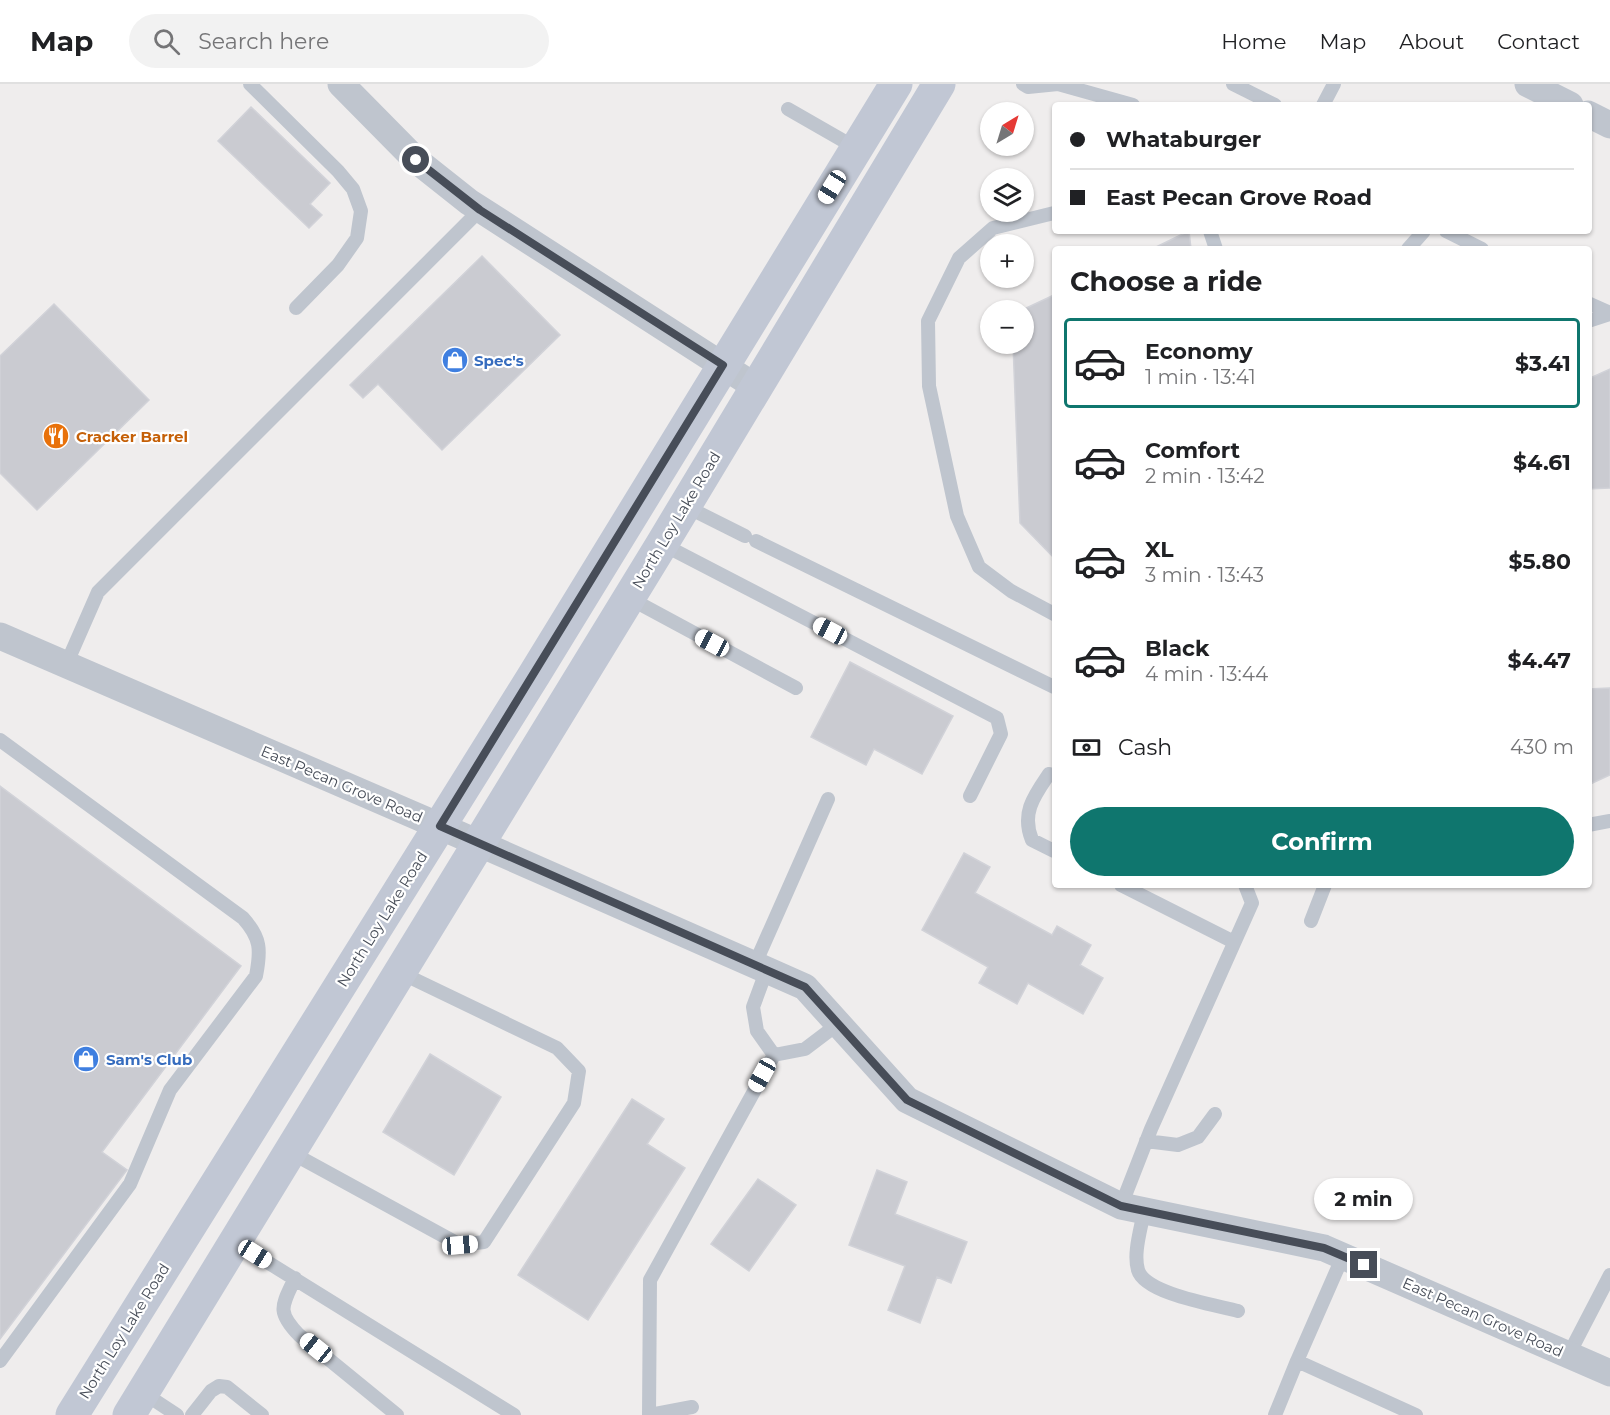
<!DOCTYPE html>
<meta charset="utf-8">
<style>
body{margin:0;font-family:Montserrat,sans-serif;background:#f2f2f2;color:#202124;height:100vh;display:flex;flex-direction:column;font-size:22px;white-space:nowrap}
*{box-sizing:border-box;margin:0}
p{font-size:20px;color:#757577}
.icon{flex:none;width:33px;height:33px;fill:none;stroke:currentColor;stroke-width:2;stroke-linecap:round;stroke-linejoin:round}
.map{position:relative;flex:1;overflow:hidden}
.drawer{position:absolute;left:1052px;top:162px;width:540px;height:642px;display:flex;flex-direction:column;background:#fff;border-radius:6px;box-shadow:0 2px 4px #0004}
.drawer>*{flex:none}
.top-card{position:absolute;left:1052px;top:18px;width:540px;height:132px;border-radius:6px;box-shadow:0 2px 4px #0004;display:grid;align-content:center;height:132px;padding:0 18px;background:#fff}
.needle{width:39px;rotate:38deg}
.buttons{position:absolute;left:980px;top:18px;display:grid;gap:12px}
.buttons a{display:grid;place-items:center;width:54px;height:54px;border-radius:50%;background:#fff;box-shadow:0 2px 4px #0004;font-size:30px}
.end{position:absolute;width:27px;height:27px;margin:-14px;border:8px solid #474d58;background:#fff;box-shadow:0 0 0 3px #fff}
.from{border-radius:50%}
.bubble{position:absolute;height:42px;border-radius:21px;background:#fff;box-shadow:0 2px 4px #0004;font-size:20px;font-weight:700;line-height:42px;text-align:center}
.car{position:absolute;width:18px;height:36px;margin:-18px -9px;border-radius:8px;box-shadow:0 0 4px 2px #0007;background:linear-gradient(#fff 24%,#345 0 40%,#fff 0 76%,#345 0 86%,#fff 0)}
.top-card b{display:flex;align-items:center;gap:21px;height:57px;font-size:22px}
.top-card b+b{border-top:2px solid #e0e0e0}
.top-card i{width:15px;height:15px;background:#202124}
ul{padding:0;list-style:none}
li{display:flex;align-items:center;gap:18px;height:90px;margin:0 12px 9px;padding:0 6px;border:3px solid transparent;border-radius:6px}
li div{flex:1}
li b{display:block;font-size:22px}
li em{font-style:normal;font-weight:700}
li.selected{border-color:#0f766e}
li>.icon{width:54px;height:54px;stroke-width:1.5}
h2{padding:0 18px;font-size:27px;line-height:72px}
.pay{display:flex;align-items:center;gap:15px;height:66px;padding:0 18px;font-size:22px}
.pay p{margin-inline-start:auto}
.primary-button{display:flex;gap:12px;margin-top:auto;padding:12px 18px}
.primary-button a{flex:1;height:69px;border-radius:36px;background:#0f766e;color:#fff;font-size:24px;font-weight:700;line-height:69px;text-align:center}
header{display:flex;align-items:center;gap:36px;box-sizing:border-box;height:84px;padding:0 30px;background:#fff;border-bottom:2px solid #e0e0e0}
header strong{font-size:28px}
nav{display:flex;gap:33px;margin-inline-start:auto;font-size:21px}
.search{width:420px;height:54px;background:#f2f2f2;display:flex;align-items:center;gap:15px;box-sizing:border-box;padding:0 21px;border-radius:33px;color:#757577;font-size:22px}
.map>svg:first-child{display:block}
.building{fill:#cacbd1;stroke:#d1d2d8;stroke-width:1.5}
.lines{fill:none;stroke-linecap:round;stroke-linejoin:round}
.lane{stroke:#bfc5ce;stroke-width:14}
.street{stroke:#bfc5ce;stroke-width:27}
.secondary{stroke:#c1c7d4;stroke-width:33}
.route{stroke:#474d58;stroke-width:8}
.labels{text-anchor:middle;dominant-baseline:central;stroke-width:4.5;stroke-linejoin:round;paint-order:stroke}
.shop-label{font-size:15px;font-weight:bold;fill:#366cbe;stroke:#fff;text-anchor:start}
.food-label{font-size:15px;font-weight:bold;fill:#c56008;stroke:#fff;text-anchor:start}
.street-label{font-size:15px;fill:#474d58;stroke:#fff}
</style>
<header>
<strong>Map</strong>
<div class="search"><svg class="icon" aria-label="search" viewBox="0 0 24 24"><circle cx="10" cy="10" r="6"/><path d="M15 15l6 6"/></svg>Search here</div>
<nav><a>Home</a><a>Map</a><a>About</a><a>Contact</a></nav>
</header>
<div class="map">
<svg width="1610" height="1331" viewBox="0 0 1610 1331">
<rect width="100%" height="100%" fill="#efeded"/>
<!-- building -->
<path class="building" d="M 251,23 L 330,99 L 310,120 L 322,131 L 309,144 L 218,57 Z
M 1189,147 L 1191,165 L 1152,165 Z
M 482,172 L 560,251 L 442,366 L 378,300 L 363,314 L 350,301 Z
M 1054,211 L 1054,474 L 1020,439 L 1013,260 L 1023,260 L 1022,226 Z
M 54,220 L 149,316 L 37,426 L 0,389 L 0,272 Z
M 1610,285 L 1610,404 L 1588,405 L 1588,295 Z
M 850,578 L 953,632 L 922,690 L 874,665 L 866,681 L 811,653 Z
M 1610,604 L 1610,691 L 1588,701 L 1588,605 Z
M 0,702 L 241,882 L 102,1068 L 127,1086 L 0,1255 Z
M 964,769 L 990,783 L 975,809 L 1052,851 L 1057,842 L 1091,861 L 1080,881 L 1103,894 L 1083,930 L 1028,899 L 1017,920 L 979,899 L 988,883 L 922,846 Z
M 430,970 L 501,1013 L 454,1091 L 383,1048 Z
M 632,1015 L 664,1035 L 647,1060 L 685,1084 L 588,1236 L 518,1191 Z
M 877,1086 L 907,1098 L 895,1130 L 967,1158 L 951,1199 L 937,1193 L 920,1239 L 888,1226 L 905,1182 L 849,1161 Z
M 758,1095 L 796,1121 L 749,1187 L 711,1160 Z"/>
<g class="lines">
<!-- lane -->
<path class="lane" d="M 250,0 L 338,87 L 353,105 L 361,127 L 357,154 L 338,181 L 296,224
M 1023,0 L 1028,3 L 1058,0 L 1133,21
M 1233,0 L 1275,21
M 1323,21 L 1334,0
M 788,25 L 856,64
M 1054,129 L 993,144 L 959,174 L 928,237 L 929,302 L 957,432 L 979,483 L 1011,507 L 1054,530
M 1210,147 L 1216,165
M 1446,147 L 1482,165
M 1408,165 L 1424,147
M 1588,219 L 1610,229
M 1588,237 L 1610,230
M 685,422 L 745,452
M 756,457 L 1054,603
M 662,460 L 997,634 L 1001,650 L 970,712
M 629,514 L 796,604
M 66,581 L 98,508 L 480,126
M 0,656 L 243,834 C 261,854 261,866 256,892 L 170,1006 L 130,1100 L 0,1277
M 1049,690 C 1034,712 1021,729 1032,756 L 1054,767
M 1588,741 L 1610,737
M 1121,801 L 1234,858
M 1311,837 L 1325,801
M 755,880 L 828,715
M 767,885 L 753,923 L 757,947 L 774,971
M 1146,1057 L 1178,1061 L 1198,1053 L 1215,1030
M 290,1068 L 460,1161 L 484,1158 L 574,1019 L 579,987 L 557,964 L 399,888
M 1121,1122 L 1151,1045 L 1252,819 L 1245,801
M 1144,1127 C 1141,1145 1133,1169 1138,1186 C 1145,1210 1216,1221 1238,1227
M 235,1158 L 514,1331
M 1343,1172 L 1297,1277 L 1416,1331
M 295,1194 C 282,1222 276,1227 299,1251 L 397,1331
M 1569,1270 L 1610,1191
M 142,1308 L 177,1331
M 192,1331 L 211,1307 L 219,1302 L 227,1303 L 262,1331
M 649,1331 L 650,1196 L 774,971 L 805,965 L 838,940
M 650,1331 L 692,1323
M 1275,1331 L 1297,1277"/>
<!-- street -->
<path class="street" d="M 341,0 L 416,76 L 469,118 L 756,303
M 1528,0 L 1570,21
M 1588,30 L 1610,41
M 0,552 L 460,751 L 805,903 L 907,1016 L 1121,1122 L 1324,1164 L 1610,1289"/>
<!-- secondary -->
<path class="secondary" d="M 72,1331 L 534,591 L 896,0
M 129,1331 L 662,460 L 939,0"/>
</g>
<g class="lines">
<!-- route -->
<path class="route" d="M 416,76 L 480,126 L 723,281 L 440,742 L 805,903 L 907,1016 L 1121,1122 L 1324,1164 L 1364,1181"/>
</g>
<!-- icons -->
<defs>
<symbol id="shop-disc" viewBox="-11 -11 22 22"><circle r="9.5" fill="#3f7fe0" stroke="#fff"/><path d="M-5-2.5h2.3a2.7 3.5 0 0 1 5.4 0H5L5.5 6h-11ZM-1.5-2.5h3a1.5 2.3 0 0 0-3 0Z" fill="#fff"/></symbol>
<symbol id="restaurant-disc" viewBox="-11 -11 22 22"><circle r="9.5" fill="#e8710a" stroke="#fff"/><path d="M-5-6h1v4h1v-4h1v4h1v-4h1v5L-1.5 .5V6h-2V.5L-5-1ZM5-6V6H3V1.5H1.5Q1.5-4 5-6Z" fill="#fff"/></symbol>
</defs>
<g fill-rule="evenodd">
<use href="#shop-disc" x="440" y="261" width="30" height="30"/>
<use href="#restaurant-disc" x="41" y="337" width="30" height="30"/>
<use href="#shop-disc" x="71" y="960" width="30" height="30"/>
</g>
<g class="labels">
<!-- shop labels -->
<g class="shop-label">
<text x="474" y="276">Spec's</text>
<text x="106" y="975">Sam's Club</text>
</g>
<!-- food labels -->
<g class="food-label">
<text x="76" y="352">Cracker Barrel</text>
</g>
<!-- street labels -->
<g class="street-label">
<text transform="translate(676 436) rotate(-59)">North Loy Lake Road</text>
<text transform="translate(342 700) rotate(23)">East Pecan Grove Road</text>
<text transform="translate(382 835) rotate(-58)">North Loy Lake Road</text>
<text transform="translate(1483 1233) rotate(24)">East Pecan Grove Road</text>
<text transform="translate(124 1247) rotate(-58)">North Loy Lake Road</text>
</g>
</g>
</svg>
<div class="buttons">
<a><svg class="needle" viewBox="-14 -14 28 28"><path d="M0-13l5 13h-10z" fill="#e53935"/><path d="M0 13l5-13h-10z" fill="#757577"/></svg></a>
<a><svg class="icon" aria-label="layers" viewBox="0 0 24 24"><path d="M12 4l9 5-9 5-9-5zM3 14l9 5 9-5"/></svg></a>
<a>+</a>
<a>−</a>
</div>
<i class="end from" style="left:416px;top:76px"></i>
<i class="end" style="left:1364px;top:1181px"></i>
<div class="bubble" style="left:1314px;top:1094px;width:99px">2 min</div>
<i class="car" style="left:832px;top:103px;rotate:212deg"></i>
<i class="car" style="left:830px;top:547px;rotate:298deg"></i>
<i class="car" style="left:712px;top:559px;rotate:298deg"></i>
<i class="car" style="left:762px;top:991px;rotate:209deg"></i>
<i class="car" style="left:460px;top:1161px;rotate:85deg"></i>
<i class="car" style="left:255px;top:1170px;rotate:122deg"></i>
<i class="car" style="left:316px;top:1264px;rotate:309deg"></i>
<div class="top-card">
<b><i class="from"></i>Whataburger</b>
<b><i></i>East Pecan Grove Road</b>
</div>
<section class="drawer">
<h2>Choose a ride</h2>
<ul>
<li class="selected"><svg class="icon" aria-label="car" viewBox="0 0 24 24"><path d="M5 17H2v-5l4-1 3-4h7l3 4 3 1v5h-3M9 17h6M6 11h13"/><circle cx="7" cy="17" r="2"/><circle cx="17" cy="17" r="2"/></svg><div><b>Economy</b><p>1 min · 13:41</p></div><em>$3.41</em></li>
<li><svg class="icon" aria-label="car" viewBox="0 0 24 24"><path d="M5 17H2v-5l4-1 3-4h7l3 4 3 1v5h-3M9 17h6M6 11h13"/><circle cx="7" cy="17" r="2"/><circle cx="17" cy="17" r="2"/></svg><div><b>Comfort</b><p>2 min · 13:42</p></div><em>$4.61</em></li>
<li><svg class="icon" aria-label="car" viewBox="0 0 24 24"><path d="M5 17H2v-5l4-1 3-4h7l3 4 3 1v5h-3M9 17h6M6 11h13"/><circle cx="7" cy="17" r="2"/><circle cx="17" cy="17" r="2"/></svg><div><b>XL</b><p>3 min · 13:43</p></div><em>$5.80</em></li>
<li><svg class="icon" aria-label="car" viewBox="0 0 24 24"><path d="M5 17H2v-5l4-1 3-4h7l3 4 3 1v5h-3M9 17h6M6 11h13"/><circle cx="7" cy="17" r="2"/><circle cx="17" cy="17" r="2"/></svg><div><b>Black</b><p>4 min · 13:44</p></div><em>$4.47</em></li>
</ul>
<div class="pay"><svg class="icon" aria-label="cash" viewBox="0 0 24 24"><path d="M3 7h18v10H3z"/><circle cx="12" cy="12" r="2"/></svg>Cash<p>430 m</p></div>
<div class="primary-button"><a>Confirm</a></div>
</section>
</div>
